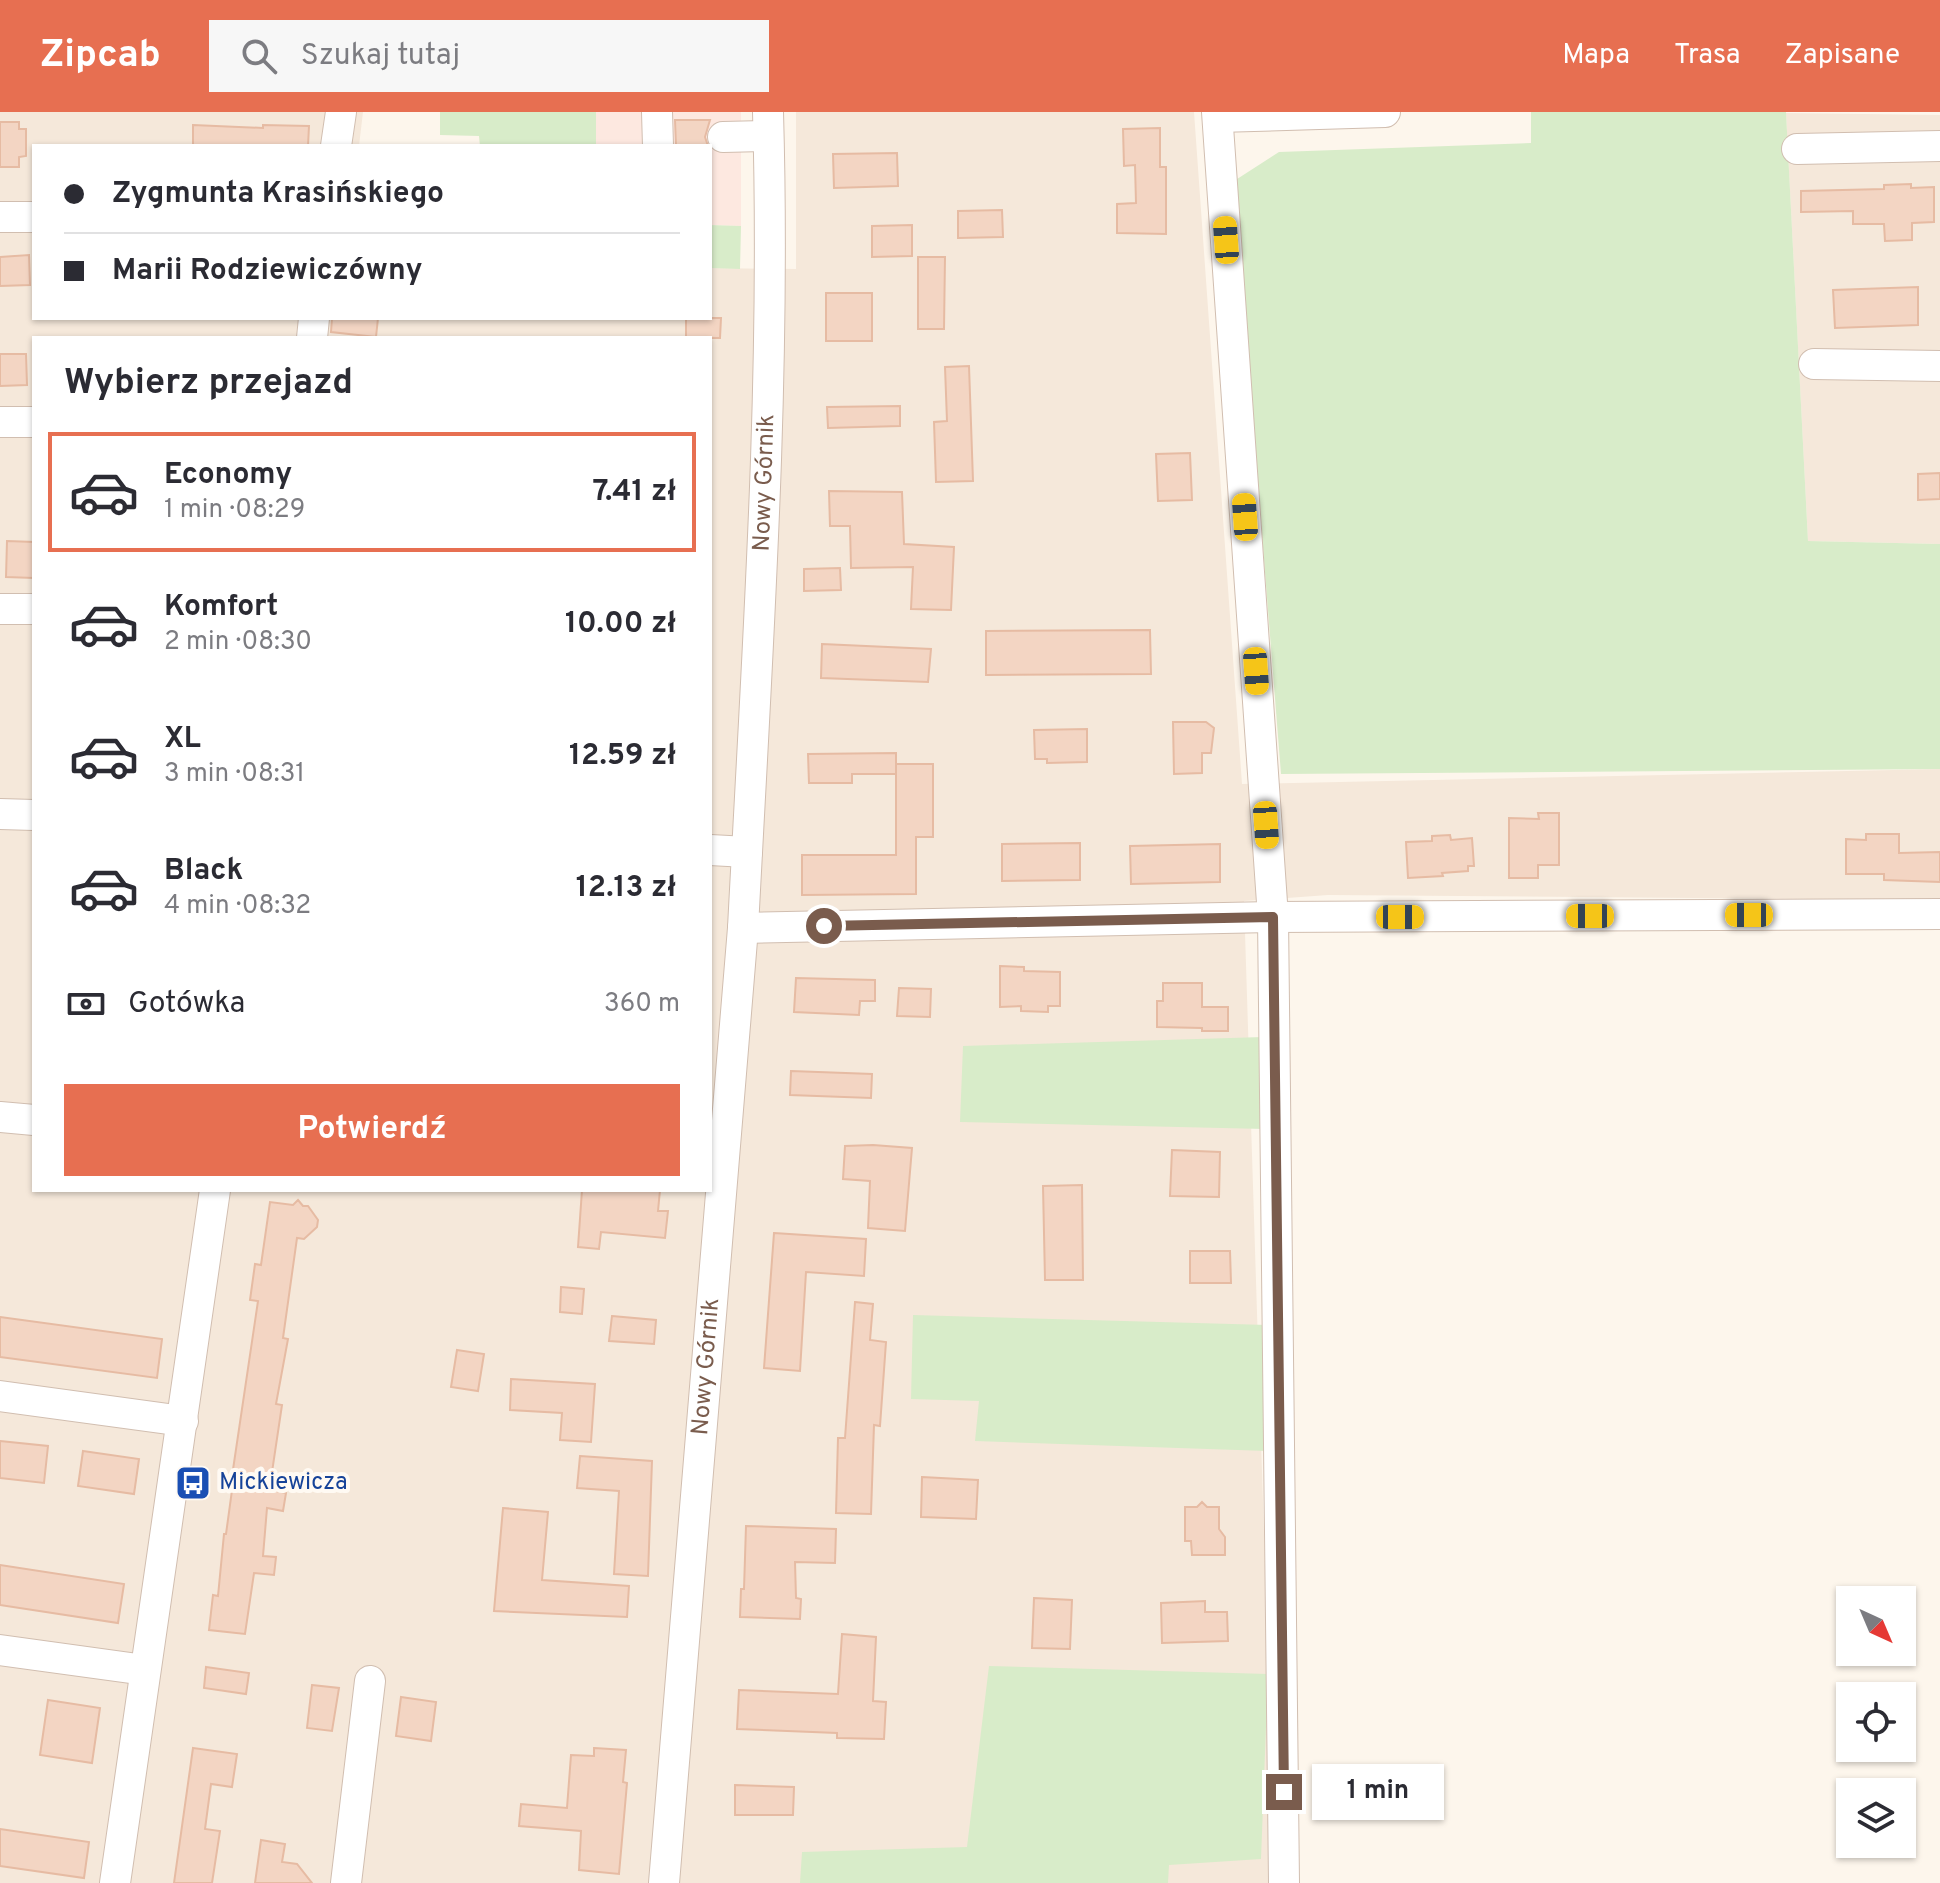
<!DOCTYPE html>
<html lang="pl">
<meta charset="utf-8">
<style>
body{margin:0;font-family:Overpass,sans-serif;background:#f7f7f7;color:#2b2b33;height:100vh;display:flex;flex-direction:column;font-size:30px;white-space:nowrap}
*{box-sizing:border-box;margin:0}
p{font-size:26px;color:#7c7c81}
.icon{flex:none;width:44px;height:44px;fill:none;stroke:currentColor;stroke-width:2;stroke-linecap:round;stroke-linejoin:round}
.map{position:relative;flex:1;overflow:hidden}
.panel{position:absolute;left:32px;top:224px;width:680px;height:856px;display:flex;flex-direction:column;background:#fff;border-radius:0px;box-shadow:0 2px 6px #0004}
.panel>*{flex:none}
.guide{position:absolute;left:32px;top:32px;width:680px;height:176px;border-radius:0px;box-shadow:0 2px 6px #0004;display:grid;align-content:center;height:176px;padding:0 32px;background:#fff}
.needle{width:52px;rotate:136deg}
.tools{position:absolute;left:1836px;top:1474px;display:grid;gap:16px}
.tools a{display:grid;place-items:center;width:80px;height:80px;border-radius:0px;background:#fff;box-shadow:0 2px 6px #0004;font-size:40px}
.end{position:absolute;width:36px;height:36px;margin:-18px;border:10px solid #7a5c4d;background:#fff;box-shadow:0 0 0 4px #fff}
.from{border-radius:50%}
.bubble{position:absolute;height:56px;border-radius:0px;background:#fff;box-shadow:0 2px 6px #0004;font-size:26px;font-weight:700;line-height:56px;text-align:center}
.car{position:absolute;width:24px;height:48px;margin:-24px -12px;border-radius:10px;box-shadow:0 0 6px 2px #0007;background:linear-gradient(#f5c518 24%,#345 0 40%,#f5c518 0 76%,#345 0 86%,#f5c518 0)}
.guide b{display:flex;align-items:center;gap:28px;height:76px;font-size:30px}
.guide b+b{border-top:2px solid #e1e1e2}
.guide i{width:20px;height:20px;background:#2b2b33}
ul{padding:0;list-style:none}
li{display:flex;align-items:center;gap:24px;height:120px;margin:0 16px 12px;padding:0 16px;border:4px solid transparent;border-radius:0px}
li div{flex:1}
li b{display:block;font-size:30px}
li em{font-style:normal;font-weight:700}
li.active{border-color:#e76f51}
li>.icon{width:72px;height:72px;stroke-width:1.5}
h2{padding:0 32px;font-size:36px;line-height:96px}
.pay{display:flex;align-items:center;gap:20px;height:88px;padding:0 32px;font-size:30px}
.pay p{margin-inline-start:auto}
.button{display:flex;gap:16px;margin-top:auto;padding:16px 32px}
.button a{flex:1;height:92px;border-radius:0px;background:#e76f51;color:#fff;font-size:32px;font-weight:700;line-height:92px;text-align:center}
header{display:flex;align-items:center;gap:48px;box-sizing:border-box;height:112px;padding:0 40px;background:#e76f51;color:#fff}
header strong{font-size:38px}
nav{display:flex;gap:44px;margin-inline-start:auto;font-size:28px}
.search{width:560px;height:72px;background:#f7f7f7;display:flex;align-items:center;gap:20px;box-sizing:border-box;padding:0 28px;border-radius:0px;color:#7c7c81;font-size:30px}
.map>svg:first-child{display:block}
.residential{fill:#f5e8da;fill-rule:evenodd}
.commercial{fill:#fde8e0}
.green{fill:#d8ecc9}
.building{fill:#f3d5c3;stroke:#e6bba3;stroke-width:2}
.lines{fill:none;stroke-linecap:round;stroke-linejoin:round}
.minor-casing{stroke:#d1beb0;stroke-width:32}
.minor{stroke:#fff;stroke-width:30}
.route{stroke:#7a5c4d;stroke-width:10}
.labels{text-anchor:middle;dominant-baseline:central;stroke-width:8;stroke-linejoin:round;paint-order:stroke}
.street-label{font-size:24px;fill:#7a5c4d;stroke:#fffaf3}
.transit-label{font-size:24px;fill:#164399;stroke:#fffaf3;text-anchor:start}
</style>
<header>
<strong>Zipcab</strong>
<div class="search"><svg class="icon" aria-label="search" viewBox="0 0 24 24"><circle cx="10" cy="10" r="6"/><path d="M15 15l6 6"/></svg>Szukaj tutaj</div>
<nav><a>Mapa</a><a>Trasa</a><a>Zapisane</a></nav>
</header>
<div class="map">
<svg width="1940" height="1771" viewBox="0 0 1940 1771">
<rect width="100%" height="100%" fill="#fdf6ec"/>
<!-- residential -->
<path class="residential" d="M 0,0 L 363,0 L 359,34 L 34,34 L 34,206 L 710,206 L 710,156 L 796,157 L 796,0 L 1194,0 L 1242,672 L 1940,657 L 1940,788 L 1328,783 L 1244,789 L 1275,1771 L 0,1771 ZM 34,226 L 710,226 L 710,1078 L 34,1078 Z
M 1786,1 L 1940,3 L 1940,432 L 1808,429 Z"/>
<!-- commercial -->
<path class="commercial" d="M 596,0 L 741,0 L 741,114 L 710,113 L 710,34 L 596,34 Z"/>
<!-- green -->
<path class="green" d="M 440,0 L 596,0 L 596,34 L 480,34 L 479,24 L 440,23 Z
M 1531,0 L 1786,0 L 1808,429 L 1940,432 L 1940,657 L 1281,662 L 1234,69 L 1279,40 L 1531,31 Z
M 710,113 L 741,114 L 740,157 L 710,156 Z
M 1263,925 L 1265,1017 L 960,1010 L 963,934 Z
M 913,1203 L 1268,1213 L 1267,1339 L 975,1329 L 979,1289 L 911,1287 Z
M 989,1554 L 1268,1562 L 1261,1747 L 1169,1753 L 1168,1771 L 800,1771 L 802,1740 L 967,1735 Z"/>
<!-- building -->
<path class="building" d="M 675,8 L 710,8 L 705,25 L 708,34 L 676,34 Z
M 0,10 L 19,10 L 19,17 L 26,17 L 26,44 L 19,45 L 19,55 L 0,55 Z
M 193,13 L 263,16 L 263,13 L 309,14 L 308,34 L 193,34 Z
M 1160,16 L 1160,55 L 1166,55 L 1166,122 L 1117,121 L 1117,92 L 1136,91 L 1135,53 L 1124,54 L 1123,17 Z
M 897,41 L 898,74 L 834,76 L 833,42 Z
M 1911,72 L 1911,76 L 1934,75 L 1934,110 L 1912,111 L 1912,128 L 1885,129 L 1884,112 L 1853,112 L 1853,99 L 1801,100 L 1801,79 L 1884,77 L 1884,73 Z
M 1002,98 L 1003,125 L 958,126 L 958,99 Z
M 912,113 L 912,144 L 872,145 L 872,114 Z
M 29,143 L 30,173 L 0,174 L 0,145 Z
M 918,145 L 945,145 L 944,217 L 918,217 Z
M 1918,175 L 1918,213 L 1835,216 L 1833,178 Z
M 826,181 L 872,181 L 872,229 L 826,229 Z
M 332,206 L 378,206 L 376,225 L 331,220 Z
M 686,206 L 721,206 L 720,226 L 686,226 Z
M 0,242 L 26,242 L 27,273 L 0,274 Z
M 969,254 L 973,369 L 936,370 L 934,310 L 947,309 L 945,255 Z
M 900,294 L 900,314 L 828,316 L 827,295 Z
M 1190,341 L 1192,388 L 1158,389 L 1156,342 Z
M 1940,361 L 1940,387 L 1918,388 L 1918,362 Z
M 829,379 L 902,380 L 904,432 L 954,435 L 951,498 L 911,497 L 913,455 L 851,456 L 850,414 L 830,414 Z
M 7,429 L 34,430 L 34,466 L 6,465 Z
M 840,456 L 841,478 L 804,479 L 804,457 Z
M 1150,518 L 1151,562 L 986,563 L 986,519 Z
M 822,532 L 931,537 L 928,570 L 821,566 Z
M 1173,610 L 1206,610 L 1214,616 L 1211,641 L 1202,641 L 1202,661 L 1174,662 Z
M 1087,617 L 1087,650 L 1047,651 L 1047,647 L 1035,647 L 1034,618 Z
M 896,641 L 896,662 L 852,662 L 852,671 L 809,671 L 808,642 Z
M 896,652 L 933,652 L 933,725 L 916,725 L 916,782 L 802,783 L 802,743 L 896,743 Z
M 1538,701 L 1559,701 L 1559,753 L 1538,753 L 1538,766 L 1509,766 L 1509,706 L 1539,707 Z
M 1866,722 L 1899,722 L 1899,741 L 1940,740 L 1940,770 L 1884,768 L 1884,762 L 1846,762 L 1846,727 L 1866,728 Z
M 1450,723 L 1451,728 L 1472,726 L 1474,754 L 1468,754 L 1468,759 L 1442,761 L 1443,764 L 1408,766 L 1406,730 L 1432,729 L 1432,724 Z
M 1080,731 L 1080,768 L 1002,769 L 1002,732 Z
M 1220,732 L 1220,770 L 1131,772 L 1130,734 Z
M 1000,854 L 1024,855 L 1024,859 L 1060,860 L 1060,894 L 1048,894 L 1048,900 L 1021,899 L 1021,894 L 1000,895 Z
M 796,866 L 875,868 L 875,889 L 860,889 L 859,903 L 794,900 Z
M 1163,871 L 1202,871 L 1202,895 L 1228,895 L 1228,919 L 1202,919 L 1202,916 L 1157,915 L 1157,889 L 1163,889 Z
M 899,876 L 931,877 L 930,905 L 897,904 Z
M 791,959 L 872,962 L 871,986 L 790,983 Z
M 873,1033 L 912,1036 L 905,1119 L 868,1116 L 870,1069 L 843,1067 L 845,1034 Z
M 1172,1038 L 1220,1040 L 1219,1085 L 1170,1084 Z
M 1082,1073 L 1083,1168 L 1045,1168 L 1043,1074 Z
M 582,1078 L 660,1078 L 658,1099 L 668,1099 L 665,1126 L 601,1120 L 599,1137 L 578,1135 Z
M 298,1088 L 303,1094 L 308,1094 L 318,1108 L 317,1115 L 304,1127 L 297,1126 L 283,1226 L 288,1227 L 276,1292 L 282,1293 L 272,1360 L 275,1361 L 272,1378 L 286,1381 L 283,1399 L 267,1396 L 263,1444 L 276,1445 L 274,1463 L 254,1461 L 245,1522 L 209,1518 L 213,1483 L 218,1484 L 224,1422 L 226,1422 L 233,1371 L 231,1371 L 258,1189 L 250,1188 L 255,1152 L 261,1153 L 270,1090 L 293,1093 Z
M 774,1121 L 866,1127 L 864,1164 L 806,1160 L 800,1259 L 764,1256 Z
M 1190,1139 L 1230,1139 L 1231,1171 L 1190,1171 Z
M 561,1175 L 584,1177 L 582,1202 L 560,1200 Z
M 855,1190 L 873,1192 L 870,1228 L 886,1230 L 880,1314 L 874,1313 L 871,1402 L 836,1401 L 838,1326 L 845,1326 Z
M 612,1204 L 656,1208 L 654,1232 L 609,1229 Z
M 0,1205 L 162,1227 L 157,1266 L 0,1245 Z
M 457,1238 L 484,1242 L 478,1279 L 451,1275 Z
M 511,1267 L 595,1272 L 591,1330 L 560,1328 L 562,1301 L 510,1298 Z
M 0,1329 L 48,1334 L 44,1371 L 0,1366 Z
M 83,1339 L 139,1347 L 134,1382 L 78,1374 Z
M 580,1344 L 652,1349 L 648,1464 L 614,1462 L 619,1379 L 577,1376 Z
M 922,1365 L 978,1368 L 976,1407 L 921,1405 Z
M 1202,1390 L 1207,1395 L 1219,1395 L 1219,1417 L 1225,1425 L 1225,1443 L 1192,1443 L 1191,1429 L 1185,1429 L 1185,1395 L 1197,1395 Z
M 503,1396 L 548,1400 L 542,1468 L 629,1474 L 627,1505 L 494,1499 Z
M 746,1414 L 836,1417 L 835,1451 L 795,1450 L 796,1486 L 801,1487 L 800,1507 L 740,1505 L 741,1477 L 744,1477 Z
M 0,1453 L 124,1472 L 118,1511 L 0,1493 Z
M 1034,1486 L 1072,1488 L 1070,1537 L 1032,1536 Z
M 1205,1489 L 1205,1500 L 1227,1500 L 1228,1529 L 1162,1531 L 1161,1491 Z
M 842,1522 L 876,1525 L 873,1589 L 886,1590 L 884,1627 L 837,1626 L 837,1621 L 737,1617 L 739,1578 L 838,1582 Z
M 206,1555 L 249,1561 L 246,1582 L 204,1576 Z
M 312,1573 L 339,1576 L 332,1619 L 307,1616 Z
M 401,1585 L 436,1590 L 431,1629 L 396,1624 Z
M 48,1588 L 100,1596 L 92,1651 L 40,1643 Z
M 193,1636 L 237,1642 L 232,1675 L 211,1672 L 205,1717 L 220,1719 L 212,1771 L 174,1771 Z
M 594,1636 L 626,1638 L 623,1670 L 627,1671 L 619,1762 L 579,1758 L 581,1719 L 519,1714 L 521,1692 L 567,1696 L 571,1643 L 594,1644 Z
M 735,1673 L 794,1675 L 793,1703 L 735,1703 Z
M 0,1717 L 89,1730 L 84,1766 L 0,1754 Z
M 261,1728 L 285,1732 L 282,1750 L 297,1752 L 312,1771 L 255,1771 Z"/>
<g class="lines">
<defs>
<g id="minor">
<path d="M 657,0 L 658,34"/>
<path d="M 1217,0 L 1273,805 L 1284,1771"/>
<path d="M 1218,5 L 1385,0"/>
<path d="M 723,25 L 768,24"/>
<path d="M 336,34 L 341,0"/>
<path d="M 1797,37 L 1940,34"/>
<path d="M 0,105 L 34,105"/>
<path d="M 312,226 L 314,206"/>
<path d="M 1814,252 L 1940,254"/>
<path d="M 0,310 L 34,310"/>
<path d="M 0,497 L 34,497"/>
<path d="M 0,702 L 34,703"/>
<path d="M 710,738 L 747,740"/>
<path d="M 743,816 L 1273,805 L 1940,802"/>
<path d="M 0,1005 L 34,1008"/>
<path d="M 0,1284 L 183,1309"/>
<path d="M 0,1538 L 145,1558"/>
<path d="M 115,1771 L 215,1078"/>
<path d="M 346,1771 L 370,1569"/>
<path id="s1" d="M 664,1771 L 743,816 C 757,544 776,272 768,0"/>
</g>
</defs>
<!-- minor casing -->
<use href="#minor" class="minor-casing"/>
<!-- minor -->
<use href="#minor" class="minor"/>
</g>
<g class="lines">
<!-- route -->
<path class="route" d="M 824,814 L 1273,805 L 1284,1680"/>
</g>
<!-- icons -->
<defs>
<symbol id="bus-square" viewBox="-11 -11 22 22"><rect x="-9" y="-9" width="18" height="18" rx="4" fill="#1a4fb4" stroke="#fffaf3"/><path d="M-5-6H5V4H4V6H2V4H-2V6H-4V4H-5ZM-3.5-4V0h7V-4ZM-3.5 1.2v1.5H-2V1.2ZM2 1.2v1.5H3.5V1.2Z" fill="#fff"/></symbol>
</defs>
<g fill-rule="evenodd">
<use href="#bus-square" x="173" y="1351" width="40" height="40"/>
</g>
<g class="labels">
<!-- street labels -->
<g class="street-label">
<text stroke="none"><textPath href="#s1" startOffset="1404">Nowy Górnik</textPath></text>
<text stroke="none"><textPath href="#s1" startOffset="518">Nowy Górnik</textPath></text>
</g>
<!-- transit labels -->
<g class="transit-label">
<text x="219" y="1371">Mickiewicza</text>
</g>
</g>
</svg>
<div class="tools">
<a><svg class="needle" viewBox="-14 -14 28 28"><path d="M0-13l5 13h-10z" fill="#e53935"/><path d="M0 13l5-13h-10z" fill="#7c7c81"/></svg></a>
<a><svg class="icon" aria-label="locate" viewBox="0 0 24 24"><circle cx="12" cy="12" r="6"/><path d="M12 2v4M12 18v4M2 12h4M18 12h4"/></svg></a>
<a><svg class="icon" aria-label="layers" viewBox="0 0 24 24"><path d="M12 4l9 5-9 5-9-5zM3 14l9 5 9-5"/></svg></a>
</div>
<i class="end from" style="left:824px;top:814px"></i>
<i class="end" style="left:1284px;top:1680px"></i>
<div class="bubble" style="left:1312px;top:1652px;width:132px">1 min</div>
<i class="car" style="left:1226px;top:128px;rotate:356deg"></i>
<i class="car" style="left:1245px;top:405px;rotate:356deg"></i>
<i class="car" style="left:1256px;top:559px;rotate:176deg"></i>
<i class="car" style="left:1266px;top:713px;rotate:176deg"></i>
<i class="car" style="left:1749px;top:803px;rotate:270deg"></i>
<i class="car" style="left:1590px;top:804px;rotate:270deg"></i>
<i class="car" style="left:1400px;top:805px;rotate:90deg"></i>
<div class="guide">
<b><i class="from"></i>Zygmunta Krasińskiego</b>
<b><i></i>Marii Rodziewiczówny</b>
</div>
<section class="panel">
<h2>Wybierz przejazd</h2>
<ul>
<li class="active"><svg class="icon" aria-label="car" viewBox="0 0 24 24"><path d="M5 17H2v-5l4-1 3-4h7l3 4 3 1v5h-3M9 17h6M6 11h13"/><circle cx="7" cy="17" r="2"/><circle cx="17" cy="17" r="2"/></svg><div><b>Economy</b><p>1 min · 08:29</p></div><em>7.41 zł</em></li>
<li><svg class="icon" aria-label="car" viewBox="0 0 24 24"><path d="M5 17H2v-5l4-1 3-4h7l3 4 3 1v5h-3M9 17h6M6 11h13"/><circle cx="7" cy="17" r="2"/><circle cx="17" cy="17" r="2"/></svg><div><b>Komfort</b><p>2 min · 08:30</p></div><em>10.00 zł</em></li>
<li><svg class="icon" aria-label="car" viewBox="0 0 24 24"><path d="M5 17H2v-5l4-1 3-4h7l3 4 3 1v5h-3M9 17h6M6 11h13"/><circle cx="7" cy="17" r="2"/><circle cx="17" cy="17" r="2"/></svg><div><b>XL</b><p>3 min · 08:31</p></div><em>12.59 zł</em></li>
<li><svg class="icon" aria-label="car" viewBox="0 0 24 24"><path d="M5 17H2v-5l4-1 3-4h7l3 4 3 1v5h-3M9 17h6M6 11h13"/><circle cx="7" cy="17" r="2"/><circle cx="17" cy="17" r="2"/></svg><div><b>Black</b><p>4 min · 08:32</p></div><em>12.13 zł</em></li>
</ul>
<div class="pay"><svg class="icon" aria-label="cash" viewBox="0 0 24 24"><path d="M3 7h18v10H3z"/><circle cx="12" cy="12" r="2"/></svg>Gotówka<p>360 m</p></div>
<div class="button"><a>Potwierdź</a></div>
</section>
</div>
